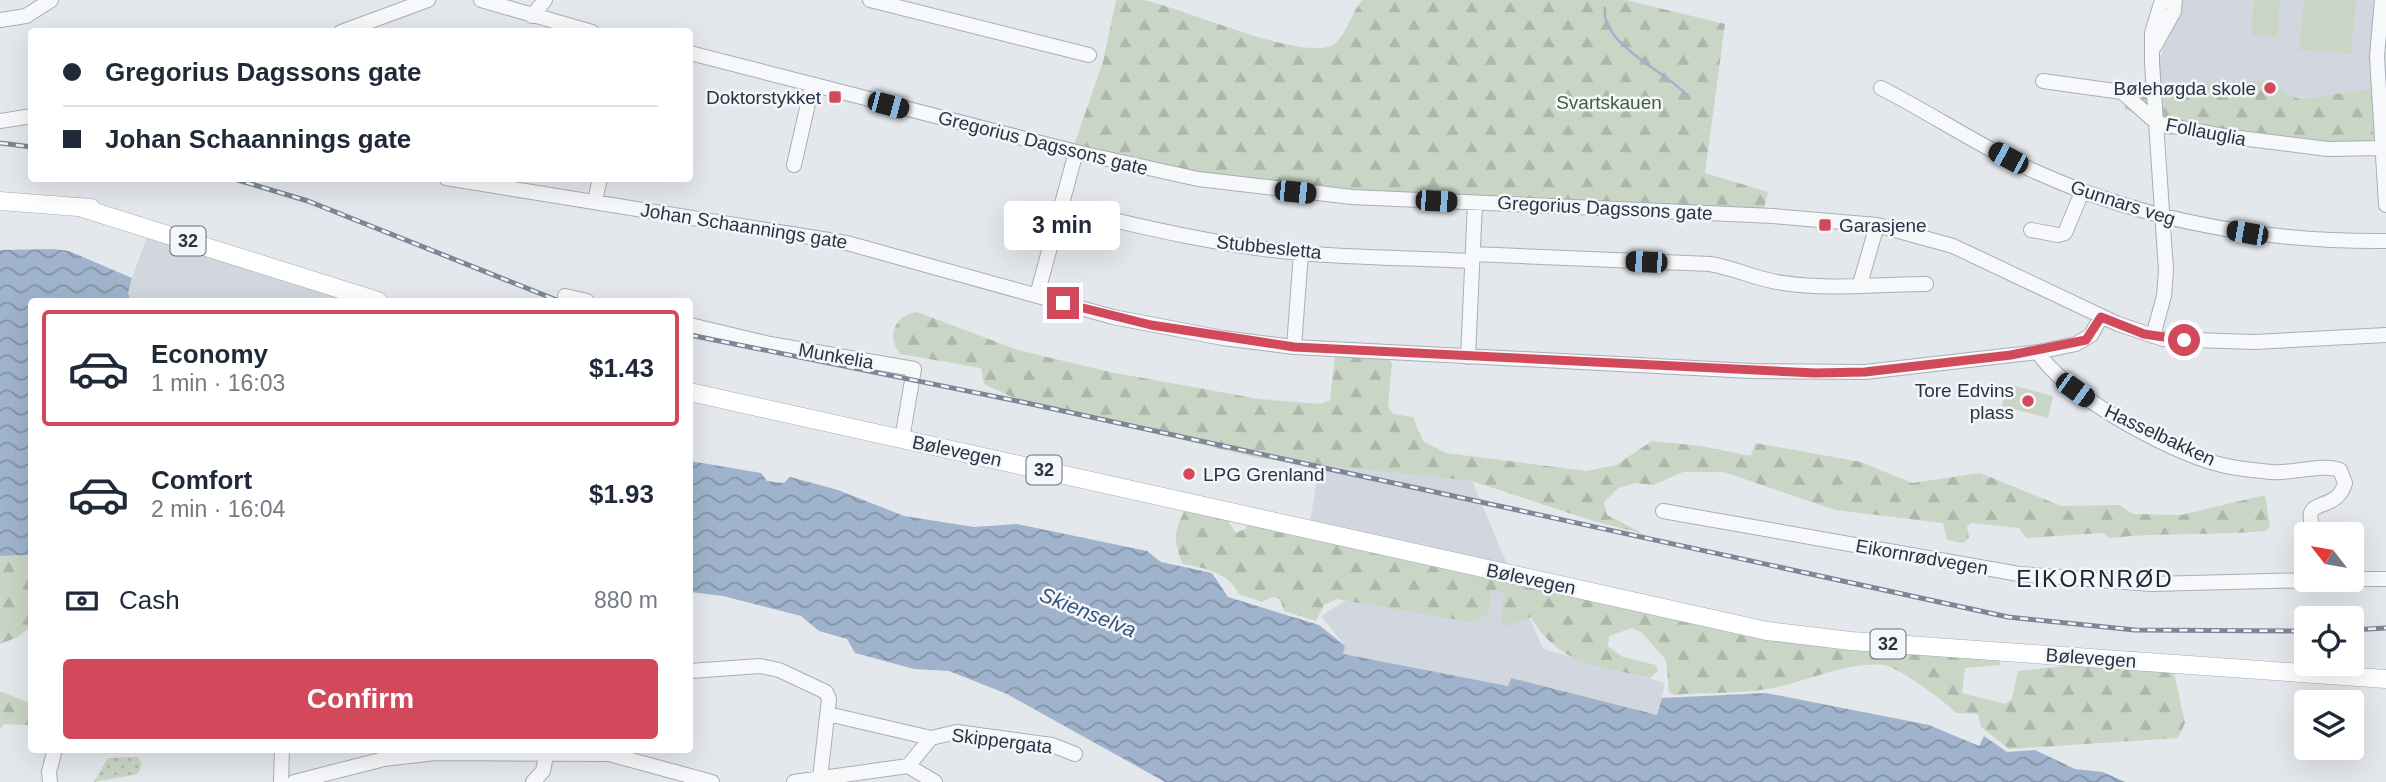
<!DOCTYPE html>
<meta charset="utf-8">
<style>
body{margin:0;font-family:Helvetica,sans-serif;background:#f6f6f7;color:#1f2937;height:100vh;display:flex;flex-direction:column;font-size:26px;white-space:nowrap}
*{box-sizing:border-box;margin:0}
p{font-size:23px;color:#747a83}
.icon{flex:none;width:38px;height:38px;fill:none;stroke:currentColor;stroke-width:2;stroke-linecap:round;stroke-linejoin:round}
.map{position:relative;flex:1;overflow:hidden}
.drawer{position:absolute;left:28px;top:298px;width:665px;height:455px;display:flex;flex-direction:column;background:#fff;border-radius:7px;box-shadow:0 7px 28px #0002}
.drawer>*{flex:none}
.guide{position:absolute;left:28px;top:28px;width:665px;height:154px;border-radius:7px;box-shadow:0 7px 28px #0002;display:grid;align-content:center;height:154px;padding:0 35px;background:#fff}
.needle{width:46px;rotate:301deg}
.tools{position:absolute;left:2294px;top:522px;display:grid;gap:14px}
.tools a{display:grid;place-items:center;width:70px;height:70px;border-radius:7px;background:#fff;box-shadow:0 7px 28px #0002;font-size:35px}
.end{position:absolute;width:32px;height:32px;margin:-16px;border:9px solid #d1495b;background:#fff;box-shadow:0 0 0 4px #fff}
.from{border-radius:50%}
.bubble{position:absolute;height:49px;border-radius:7px;background:#fff;box-shadow:0 7px 28px #0002;font-size:23px;font-weight:700;line-height:49px;text-align:center}
.car{position:absolute;width:21px;height:42px;margin:-21px -10px;border-radius:9px;box-shadow:0 0 5px 2px #0007;background:linear-gradient(#222 24%,#8ab4d8 0 40%,#222 0 76%,#8ab4d8 0 86%,#222 0)}
.guide b{display:flex;align-items:center;gap:24px;height:66px;font-size:26px}
.guide b+b{border-top:2px solid #e0e1e3}
.guide i{width:18px;height:18px;background:#1f2937}
ul{padding:12px 0 0;list-style:none}
li{display:flex;align-items:center;gap:21px;height:116px;margin:0 14px 10px;padding:0 21px;border:4px solid transparent;border-radius:7px}
li div{flex:1}
li b{display:block;font-size:26px}
li em{font-style:normal;font-weight:700}
li.current{border-color:#d1495b}
li>.icon{width:63px;height:63px;stroke-width:1.5}
.pay{display:flex;align-items:center;gap:18px;height:77px;padding:0 35px;font-size:26px}
.pay p{margin-inline-start:auto}
.primary-button{display:flex;gap:14px;margin-top:auto;padding:14px 35px}
.primary-button a{flex:1;height:80px;border-radius:7px;background:#d1495b;color:#fff;font-size:28px;font-weight:700;line-height:80px;text-align:center}
.map>svg:first-child{display:block}
.built{fill:#d2d6de}
.grass{fill:#c9d6c5}
.forest{fill:url(#forest-firs)}
.park{fill:url(#park-dots)}
.water{fill:url(#water-waves)}
.lines{fill:none;stroke-linecap:round;stroke-linejoin:round}
.stream{stroke:#9fb4cc;stroke-width:2.5}
.minor-casing{stroke:#a9aeb7;stroke-width:16}
.major-casing{stroke:#a3abb8;stroke-width:19}
.minor{stroke:#f7f8fa;stroke-width:14}
.major{stroke:#fff;stroke-width:18}
.rail-casing{stroke:#7d8696;stroke-width:5}
.rail{stroke:#f4f6f9;stroke-width:2.5;stroke-dasharray:8;stroke-linecap:butt}
.route{stroke:#d1495b;stroke-width:9}
.poi-dot{fill:#d1495b;stroke:#f4f6f9;stroke-width:2.5}
.labels{text-anchor:middle;dominant-baseline:central;stroke-width:5;stroke-linejoin:round;paint-order:stroke}
.shield{fill:#f4f6f9;stroke:#676e7b;stroke-width:2}
.shield-label{font-size:18px;font-weight:bold;fill:#2b3445}
.poi-label{font-size:19px;fill:#2b3445;stroke:#f4f6f9;text-anchor:end}
.park-label{font-size:19px;fill:#3f6138;stroke:#f4f6f9}
.street-label{font-size:19px;fill:#2b3445;stroke:#f4f6f9}
.water-label{font-size:21px;font-style:italic;fill:#34527a;stroke:#f4f6f9}
.quarter-label{font-size:23px;letter-spacing:2px;fill:#1d2536;stroke:#f4f6f9}
</style>
<div class="map">
<svg width="2386" height="782" viewBox="0 0 2386 782">
<defs>
<pattern id="forest-firs" width="22" height="20" patternUnits="userSpaceOnUse" patternTransform="scale(1.75)"><rect width="22" height="20" fill="#c9d6c5"/><path d="M5 1l3.5 6h-7zM16 11l3.5 6h-7z" fill="#adb8ab"/></pattern>
<pattern id="park-dots" width="8" height="8" patternUnits="userSpaceOnUse" patternTransform="scale(1.75)"><rect width="8" height="8" fill="#c9d6c5"/><path d="M2 2h.1M6 6h.1" fill="none" stroke="#adb8ab" stroke-width="1.8" stroke-linecap="round"/></pattern>
<pattern id="water-waves" width="16" height="10" patternUnits="userSpaceOnUse" patternTransform="scale(1.75)"><rect width="16" height="10" fill="#9fb4cc"/><path d="M0 5q4-4 8 0t8 0" fill="none" stroke="#8293a7"/></pattern>
</defs>
<rect width="100%" height="100%" fill="#e4e7ec"/>
<!-- built -->
<path class="built" d="M 2180,0 L 2382,0 L 2382,148 L 2162,114 L 2159,62 Z
M 149,231 L 355,301 L 131,301 L 128,293 L 132,278 Z
M 1320,463 L 1472,481 L 1543,649 L 1665,683 L 1658,716 L 1511,678 L 1508,686 L 1342,654 L 1345,646 L 1321,616 L 1348,599 L 1310,521 Z"/>
<!-- grass -->
<path class="grass" d="M 2254,0 L 2280,0 L 2277,37 L 2251,35 Z
M 2304,0 L 2356,0 L 2351,54 L 2299,50 Z
M 2008,384 L 2053,396 L 2048,418 L 2002,406 Z"/>
<!-- forest -->
<path class="forest" d="M 1116,0 C 1125,0 1135,0 1143,0 C 1182,7 1306,64 1334,44 C 1349,32 1350,13 1363,0 L 1626,0 L 1725,24 L 1705,173 L 1768,192 L 1764,209 L 1415,195 L 1199,176 L 1073,148 L 1103,62 Z
M 2260,80 L 2301,100 L 2372,88 L 2373,137 L 2358,148 L 2178,123 L 2174,135 C 2151,137 2143,116 2124,108 L 2141,84 L 2196,87 Z
M 917,312 L 1018,350 L 1110,372 L 1259,399 L 1320,404 L 1330,400 L 1335,356 L 1387,358 L 1392,364 L 1388,406 L 1393,414 L 1413,417 L 1423,441 L 1446,453 L 1586,471 L 1616,465 L 1652,441 L 1701,446 L 1751,456 L 1755,443 L 1861,462 L 1912,483 L 1980,473 L 2061,506 L 2119,505 L 2133,514 L 2181,515 L 2265,495 L 2270,527 L 2265,531 C 2213,536 2162,532 2109,538 L 2103,533 L 2026,538 L 2019,528 L 1971,523 L 1967,526 L 1969,538 L 1963,543 L 1947,540 L 1943,523 L 1835,510 L 1724,472 L 1683,472 L 1653,485 L 1635,483 L 1618,488 L 1604,502 L 1607,515 L 1644,534 L 1593,521 L 1472,481 L 1258,458 L 1022,402 L 984,384 L 981,368 L 900,354 C 886,336 894,316 917,312 Z
M 1195,511 L 1226,518 L 1236,533 L 1245,529 L 1249,521 L 1750,637 L 1860,650 L 1999,660 L 2001,665 L 1965,668 L 1962,693 L 2006,704 L 2012,698 L 2018,671 L 2075,665 L 2174,673 L 2185,723 L 2178,738 L 2009,749 L 1981,727 L 1978,714 L 1956,713 C 1945,701 1898,667 1884,665 C 1844,661 1801,685 1761,690 C 1733,694 1703,692 1675,695 L 1669,692 L 1666,660 L 1641,632 L 1632,628 L 1609,636 L 1608,646 L 1623,657 L 1656,665 L 1658,671 L 1650,678 C 1600,666 1559,666 1531,617 L 1505,626 L 1501,623 L 1504,595 L 1498,590 L 1491,594 L 1488,614 L 1470,622 L 1337,599 L 1324,605 L 1316,621 L 1284,611 L 1280,599 L 1272,597 L 1262,602 L 1239,594 C 1228,572 1205,568 1183,564 C 1174,545 1173,531 1184,512 Z
M 31,555 L 31,626 L 18,637 L 0,644 L 0,556 Z
M 0,691 L 31,704 L 29,725 L 4,724 L 0,730 Z"/>
<!-- park -->
<path class="park" d="M 137,757 L 142,763 L 138,774 L 94,782 L 108,758 Z"/>
<!-- water -->
<path class="water" d="M 54,249 L 69,251 L 132,278 L 128,293 L 131,301 L 32,301 L 31,555 L 0,556 L 0,250 Z
M 690,461 L 761,473 L 767,481 L 784,483 L 790,477 L 838,490 L 904,516 L 974,527 L 1017,524 L 1147,551 L 1161,562 L 1212,573 L 1228,597 L 1319,625 L 1345,646 L 1343,654 L 1508,686 L 1511,678 L 1657,715 L 1662,698 L 1766,693 L 1929,725 L 1979,746 L 1984,736 L 2007,752 L 2035,750 L 2075,769 L 2103,772 L 2125,782 L 1165,782 L 1007,694 L 949,671 L 914,669 L 855,653 L 847,639 L 819,631 L 801,616 L 723,596 L 690,592 Z"/>
<g class="lines">
<!-- stream -->
<path class="stream" d="M 1605,8 C 1600,44 1666,71 1690,98"/>
<defs>
<path id="minor" d="M 481,0 L 592,32
M 870,0 L 1089,55
M 2382,0 L 2377,56 L 2386,205
M 532,16 L 545,0
M 0,20 L 26,16 L 51,0
M 341,32 L 428,0
M 2154,47 L 2174,11 L 2175,0
M 690,53 L 1076,152 L 1198,179 L 1352,197 L 1773,216 L 1877,225 L 1953,246 L 2118,324 L 2163,339 L 2255,342 L 2386,335
M 2043,81 L 2122,92 L 2157,123 L 2224,136 L 2328,149 L 2382,148
M 1881,88 C 1924,110 1964,136 2007,158 C 2125,218 2253,242 2386,241
M 0,121 L 32,116
M 794,165 L 812,86
M 446,178 L 847,243 L 1113,317 L 1223,338 L 1294,347 L 1751,371 L 1865,372 L 2038,352 L 2076,344 L 2091,335 L 2101,317
M 595,201 L 600,178
M 1063,208 C 1142,227 1220,246 1300,253 C 1357,258 1415,258 1472,261
M 2031,230 L 2058,235 L 2065,233 L 2082,192
M 1473,254 L 1710,264 C 1735,268 1758,280 1783,283 C 1829,290 1879,284 1926,284
M 1860,284 L 1877,225
M 1037,295 L 1076,152
M 565,296 L 587,301
M 690,325 L 770,344 L 914,369 L 902,439
M 2153,336 L 2164,296 L 2166,270 L 2152,63 L 2152,33 L 2162,0
M 1294,347 L 1301,253
M 2038,352 C 2063,394 2170,452 2218,464 C 2235,469 2254,470 2271,472 C 2293,474 2322,463 2340,470 L 2345,483 C 2336,516 2296,493 2316,534
M 1468,357 L 1475,203
M 1663,511 L 2019,574 L 2152,584 L 2352,579
M 2352,579 L 2386,579
M 690,671 L 760,666 L 779,670 L 826,692 L 829,699 L 820,778
M 828,714 L 931,738 L 957,732 L 1052,745 L 1075,754
M 908,766 L 935,782
M 50,782 L 49,772 L 55,749
M 281,782 L 282,749
M 294,782 L 384,759 L 436,753 L 609,754 L 712,782
M 533,782 L 543,771 L 546,755
M 794,782 L 908,766 L 931,738"/>
<path id="major" d="M 0,201 L 91,208
M 79,207 L 378,301
M 690,392 L 1767,631 L 1851,641 L 2386,679"/>
</defs>
<!-- minor casing -->
<use href="#minor" class="minor-casing"/>
<!-- major casing -->
<use href="#major" class="major-casing"/>
<!-- minor -->
<use href="#minor" class="minor"/>
<!-- major -->
<use href="#major" class="major"/>
<defs>
<path id="rail" d="M 0,143 L 32,147
M 231,178 L 308,201 L 559,301
M 690,335 L 1022,402 L 2008,617 L 2135,630 L 2306,631
M 2352,630 L 2386,628"/>
</defs>
<!-- rail casing -->
<use href="#rail" class="rail-casing"/>
<!-- rail -->
<use href="#rail" class="rail"/>
</g>
<g class="lines">
<!-- route -->
<path class="route" d="M 1063,303 L 1151,325 L 1294,347 L 1815,373 L 1865,372 L 2011,355 L 2086,340 L 2101,317 L 2144,334 L 2184,340"/>
</g>
<!-- markers -->
<g class="poi-dot">
<circle cx="2270" cy="88" r="7"/>
<rect x="828" y="90" width="14" height="14" rx="3.5"/>
<rect x="1818" y="218" width="14" height="14" rx="3.5"/>
<circle cx="2028" cy="401" r="7"/>
<circle cx="1189" cy="474" r="7"/>
</g>
<g class="labels">
<!-- shield labels -->
<g class="shield">
<rect x="170.5" y="226.5" width="35" height="29" rx="5"/>
<rect x="1026.5" y="455.5" width="35" height="29" rx="5"/>
<rect x="1870.5" y="629.5" width="35" height="29" rx="5"/>
</g>
<g class="shield-label">
<text x="188" y="241">32</text>
<text x="1044" y="470">32</text>
<text x="1888" y="644">32</text>
</g>
<!-- poi labels -->
<g class="poi-label">
<text x="2256" y="88">Bølehøgda skole</text>
<text x="821" y="97">Doktorstykket</text>
<text x="1839" y="225" text-anchor="start">Garasjene</text>
<text x="2014" y="390">Tore Edvins<tspan x="2014" dy="22">plass</tspan></text>
<text x="1203" y="474" text-anchor="start">LPG Grenland</text>
</g>
<!-- park labels -->
<g class="park-label">
<text x="1609" y="102">Svartskauen</text>
</g>
<!-- street labels -->
<g class="street-label">
<text transform="translate(2206 132) rotate(11)">Follauglia</text>
<text transform="translate(1043 143) rotate(14)">Gregorius Dagssons gate</text>
<text transform="translate(2123 203) rotate(18)">Gunnars veg</text>
<text transform="translate(1605 208) rotate(3)">Gregorius Dagssons gate</text>
<text transform="translate(744 226) rotate(9)">Johan Schaannings gate</text>
<text transform="translate(1269 247) rotate(6)">Stubbesletta</text>
<text transform="translate(836 356) rotate(10)">Munkelia</text>
<text transform="translate(2160 435) rotate(25)">Hasselbakken</text>
<text transform="translate(957 451) rotate(12)">Bølevegen</text>
<text transform="translate(1922 557) rotate(10)">Eikornrødvegen</text>
<text transform="translate(1531 579) rotate(12)">Bølevegen</text>
<text transform="translate(2091 658) rotate(4)">Bølevegen</text>
<text transform="translate(1002 741) rotate(7)">Skippergata</text>
</g>
<!-- water labels -->
<g class="water-label">
<text transform="translate(1088 612) rotate(22)">Skienselva</text>
</g>
<!-- quarter labels -->
<g class="quarter-label">
<text x="2095" y="579">EIKORNRØD</text>
</g>
</g>
</svg>
<div class="tools">
<a><svg class="needle" viewBox="-14 -14 28 28"><path d="M0-13l5 13h-10z" fill="#e53935"/><path d="M0 13l5-13h-10z" fill="#747a83"/></svg></a>
<a><svg class="icon" aria-label="locate" viewBox="0 0 24 24"><circle cx="12" cy="12" r="6"/><path d="M12 2v4M12 18v4M2 12h4M18 12h4"/></svg></a>
<a><svg class="icon" aria-label="layers" viewBox="0 0 24 24"><path d="M12 4l9 5-9 5-9-5zM3 14l9 5 9-5"/></svg></a>
</div>
<i class="end from" style="left:2184px;top:340px"></i>
<i class="end" style="left:1063px;top:303px"></i>
<div class="bubble" style="left:1004px;top:201px;width:116px">3 min</div>
<i class="car" style="left:888px;top:105px;rotate:105deg"></i>
<i class="car" style="left:2008px;top:158px;rotate:298deg"></i>
<i class="car" style="left:1295px;top:192px;rotate:96deg"></i>
<i class="car" style="left:1436px;top:201px;rotate:93deg"></i>
<i class="car" style="left:2247px;top:233px;rotate:280deg"></i>
<i class="car" style="left:1646px;top:262px;rotate:272deg"></i>
<i class="car" style="left:2075px;top:390px;rotate:126deg"></i>
<div class="guide">
<b><i class="from"></i>Gregorius Dagssons gate</b>
<b><i></i>Johan Schaannings gate</b>
</div>
<section class="drawer">
<ul>
<li class="current"><svg class="icon" aria-label="car" viewBox="0 0 24 24"><path d="M5 17H2v-5l4-1 3-4h7l3 4 3 1v5h-3M9 17h6M6 11h13"/><circle cx="7" cy="17" r="2"/><circle cx="17" cy="17" r="2"/></svg><div><b>Economy</b><p>1 min · 16:03</p></div><em>$1.43</em></li>
<li><svg class="icon" aria-label="car" viewBox="0 0 24 24"><path d="M5 17H2v-5l4-1 3-4h7l3 4 3 1v5h-3M9 17h6M6 11h13"/><circle cx="7" cy="17" r="2"/><circle cx="17" cy="17" r="2"/></svg><div><b>Comfort</b><p>2 min · 16:04</p></div><em>$1.93</em></li>
</ul>
<div class="pay"><svg class="icon" aria-label="cash" viewBox="0 0 24 24"><path d="M3 7h18v10H3z"/><circle cx="12" cy="12" r="2"/></svg>Cash<p>880 m</p></div>
<div class="primary-button"><a>Confirm</a></div>
</section>
</div>
